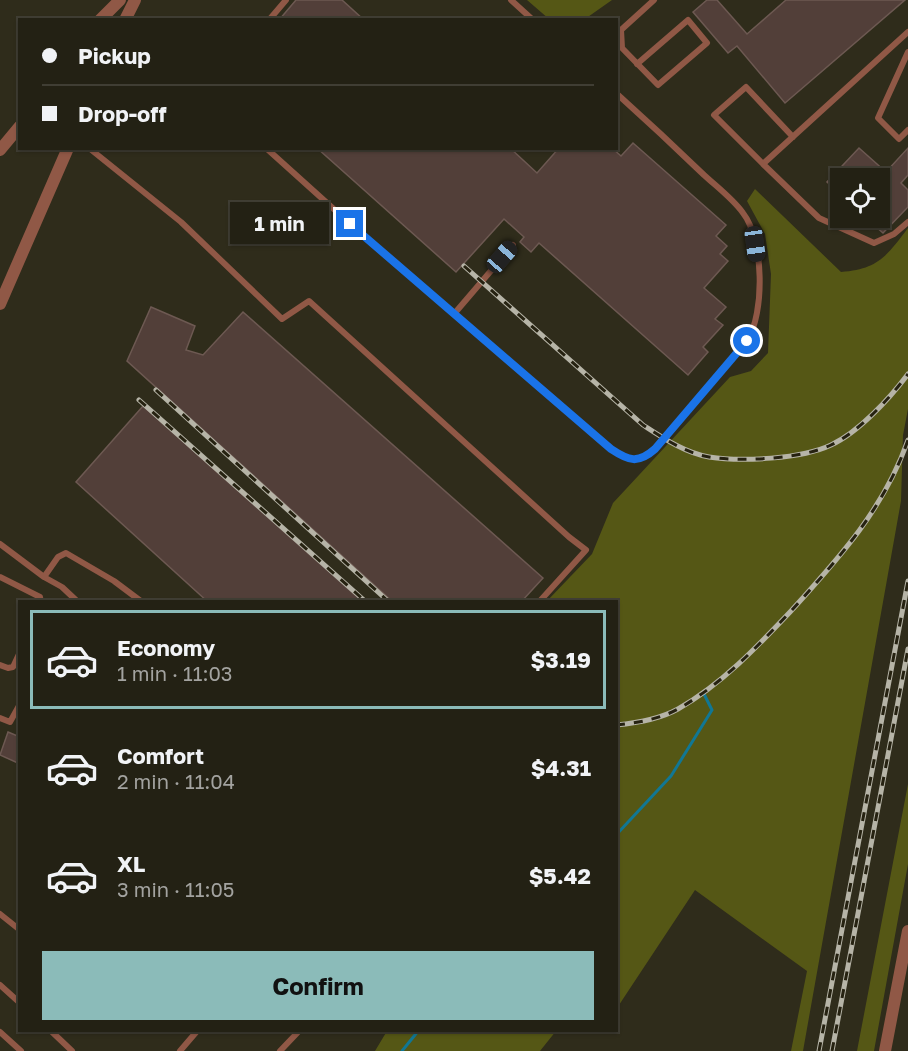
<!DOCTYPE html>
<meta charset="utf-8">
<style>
body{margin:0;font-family:"Golos Text",sans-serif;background:#2f2e22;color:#f1f3f6;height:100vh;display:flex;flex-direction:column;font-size:22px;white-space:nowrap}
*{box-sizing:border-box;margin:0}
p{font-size:20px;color:#a3a3a0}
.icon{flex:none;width:33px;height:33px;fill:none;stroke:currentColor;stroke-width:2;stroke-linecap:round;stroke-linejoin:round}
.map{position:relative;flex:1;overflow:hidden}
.details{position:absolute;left:18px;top:600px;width:600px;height:432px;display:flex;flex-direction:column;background:#232114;border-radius:0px;box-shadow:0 2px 4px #0004,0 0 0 2px #403e34}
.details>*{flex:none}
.banner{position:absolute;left:18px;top:18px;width:600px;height:132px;border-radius:0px;box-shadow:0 2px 4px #0004,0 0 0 2px #403e34;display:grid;align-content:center;height:132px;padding:0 24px;background:#232114}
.tools{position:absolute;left:830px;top:168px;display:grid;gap:12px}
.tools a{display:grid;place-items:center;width:60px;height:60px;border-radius:0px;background:#232114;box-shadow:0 2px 4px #0004,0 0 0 2px #403e34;font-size:30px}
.end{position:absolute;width:27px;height:27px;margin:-14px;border:8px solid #1a73e8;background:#fff;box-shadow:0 0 0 3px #fff}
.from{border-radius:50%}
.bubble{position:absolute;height:42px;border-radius:0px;background:#232114;box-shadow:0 2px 4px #0004,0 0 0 2px #403e34;font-size:20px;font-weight:700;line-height:42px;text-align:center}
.car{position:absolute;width:18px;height:36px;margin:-18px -9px;border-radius:8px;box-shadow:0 0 4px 2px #0007;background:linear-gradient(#222 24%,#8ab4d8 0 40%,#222 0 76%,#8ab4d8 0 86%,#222 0)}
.banner b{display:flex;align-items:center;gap:21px;height:57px;font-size:22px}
.banner b+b{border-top:2px solid #403e34}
.banner i{width:15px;height:15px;background:#f1f3f6}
ul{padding:10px 0 0;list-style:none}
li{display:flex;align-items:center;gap:18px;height:99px;margin:0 12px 9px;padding:0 12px;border:3px solid transparent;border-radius:0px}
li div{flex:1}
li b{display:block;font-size:22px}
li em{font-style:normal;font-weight:700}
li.on{border-color:#8bbbb9}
li>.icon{width:54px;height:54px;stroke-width:1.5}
.action{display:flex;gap:12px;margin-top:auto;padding:12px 24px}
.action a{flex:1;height:69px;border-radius:0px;background:#8bbbb9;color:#111;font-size:24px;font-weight:700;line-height:69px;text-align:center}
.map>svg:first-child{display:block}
.green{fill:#555715}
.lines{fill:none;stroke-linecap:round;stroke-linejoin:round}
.stream{stroke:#117794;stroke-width:3}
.building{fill:#523f39;stroke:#6d5952;stroke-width:1.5}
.service{stroke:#905846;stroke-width:6}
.minor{stroke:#905846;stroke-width:12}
.tertiary{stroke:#905846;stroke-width:12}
.rail-casing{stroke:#b6b4a7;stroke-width:5}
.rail{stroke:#262211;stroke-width:3;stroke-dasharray:9;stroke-linecap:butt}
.route{stroke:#1a73e8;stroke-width:8}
</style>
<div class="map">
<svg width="908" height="1051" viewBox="0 0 908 1051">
<rect width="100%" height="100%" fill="#2f2c1b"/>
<!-- green -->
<path class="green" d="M 527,0 L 612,0 L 585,19 L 549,19 Z
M 755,189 L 841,272 C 878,269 886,257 908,228 L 908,409 L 903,435 L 901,501 L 803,1051 L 791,1051 L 807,971 L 695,890 L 617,1008 L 616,602 L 547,601 L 592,554 L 613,503 L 730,377 L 751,371 L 768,353 L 771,274 L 765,234 L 747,201 Z
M 908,784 L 908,864 L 874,1051 L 857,1051 Z
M 387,1031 L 387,1030 L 556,1031 L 540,1051 L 375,1051 Z"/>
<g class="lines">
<!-- stream -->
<path class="stream" d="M 616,835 L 671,776 L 712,710 L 703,692
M 402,1051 L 419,1030"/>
</g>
<!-- building -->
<path class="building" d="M 296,0 L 342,0 L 364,20 L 279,20 Z
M 707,0 L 717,0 L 747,34 L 786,0 L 905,0 L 785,103 L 737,46 L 728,53 L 693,12 Z
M 633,143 L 726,225 L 716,236 L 727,246 L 720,254 L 728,261 L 704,288 L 726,307 L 715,319 L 723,325 L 703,347 L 708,352 L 688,375 L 539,243 L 531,252 L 520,242 L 524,237 L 504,219 L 456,272 L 317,148 L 510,148 L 537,173 L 559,148 L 612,148 L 621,156 Z
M 859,148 L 886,172 L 908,148 L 908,175 L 901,183 L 908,190 L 908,207 L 883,233 L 866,218 L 879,218 L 879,178 L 840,178 L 840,194 L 827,182 Z
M 151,307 L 195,326 L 186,350 L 203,355 L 243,312 L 543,578 L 521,602 L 393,602 L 127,361 Z
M 143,406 L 363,602 L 208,602 L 76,482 Z
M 8,732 L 20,737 L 20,764 L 0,755 Z"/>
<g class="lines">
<!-- service -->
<path class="service" d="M 511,0 L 533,20
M 269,20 L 286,0
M 908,32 L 763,164 L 819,218 L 874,243 L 894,234 L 908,222
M 908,52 L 878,118 L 899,139 L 908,130
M 637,64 L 688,20 L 707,43 L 658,85 L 622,48 L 621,30 L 654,0
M 89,148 L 181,222 L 282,319 L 309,301 L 569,537 L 586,550 L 539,602
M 266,148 L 367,239 L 611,449 C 629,461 638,464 655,449 L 747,341 C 765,313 764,240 743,213 C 733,199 717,187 704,175 C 675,147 646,120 616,93
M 763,164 L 714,115 L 746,87 L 793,137
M 454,314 L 513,245
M 0,544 L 44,577 L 62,587 L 78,602
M 0,577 L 40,597 L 41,602
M 44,577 L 58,557 L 66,553 L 114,581 L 142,602
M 0,665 L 8,668 L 13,667 L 20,652
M 0,718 L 10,722 L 20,704
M 0,914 L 20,930
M 0,985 L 20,1003
M 50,1030 L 72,1051
M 0,1032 L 21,1051
M 180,1051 L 198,1030
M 280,1051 L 300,1030"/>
<!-- minor -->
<path class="minor" d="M 100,20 L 120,0
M 0,150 L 20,126"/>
<!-- tertiary -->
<path class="tertiary" d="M 125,20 L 135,0
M 0,304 L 68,148
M 885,1051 L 908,931"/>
<defs>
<path id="rail" d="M 464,266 L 643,425 C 663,438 685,453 709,457 C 741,462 802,459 831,445 C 859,432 890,398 908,374
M 156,390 L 389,602
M 139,400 L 366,602
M 616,725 C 637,723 660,719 678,709 C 722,684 757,647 791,611 C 839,558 884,509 908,440
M 819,1051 L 908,581
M 832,1051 L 908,649"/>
</defs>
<!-- rail casing -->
<use href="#rail" class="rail-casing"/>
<!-- rail -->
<use href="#rail" class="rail"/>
</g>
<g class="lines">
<!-- route -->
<path class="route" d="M 350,224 L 611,449 C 629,461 638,464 655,449 L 747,341"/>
</g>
</svg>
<div class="tools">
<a><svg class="icon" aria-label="locate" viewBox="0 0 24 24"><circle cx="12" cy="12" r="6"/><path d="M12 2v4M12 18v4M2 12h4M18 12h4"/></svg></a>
</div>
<i class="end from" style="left:747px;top:341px"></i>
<i class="end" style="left:350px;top:224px"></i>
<div class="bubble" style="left:230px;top:202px;width:99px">1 min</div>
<i class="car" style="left:755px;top:244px;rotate:172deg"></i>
<i class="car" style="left:502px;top:257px;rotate:41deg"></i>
<div class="banner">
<b><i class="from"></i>Pickup</b>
<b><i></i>Drop-off</b>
</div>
<section class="details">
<ul>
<li class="on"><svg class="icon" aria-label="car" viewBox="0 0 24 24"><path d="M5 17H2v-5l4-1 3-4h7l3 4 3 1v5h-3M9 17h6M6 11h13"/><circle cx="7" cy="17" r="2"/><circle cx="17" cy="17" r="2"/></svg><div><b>Economy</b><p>1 min · 11:03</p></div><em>$3.19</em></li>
<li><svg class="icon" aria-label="car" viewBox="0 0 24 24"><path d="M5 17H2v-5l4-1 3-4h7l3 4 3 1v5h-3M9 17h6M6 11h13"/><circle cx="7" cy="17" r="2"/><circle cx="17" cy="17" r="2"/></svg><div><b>Comfort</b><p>2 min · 11:04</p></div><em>$4.31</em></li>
<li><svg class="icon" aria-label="car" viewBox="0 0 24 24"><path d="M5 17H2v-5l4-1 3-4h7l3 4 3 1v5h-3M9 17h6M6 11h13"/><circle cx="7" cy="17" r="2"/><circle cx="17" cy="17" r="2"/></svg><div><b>XL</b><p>3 min · 11:05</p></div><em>$5.42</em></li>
</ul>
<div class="action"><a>Confirm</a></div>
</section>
</div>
